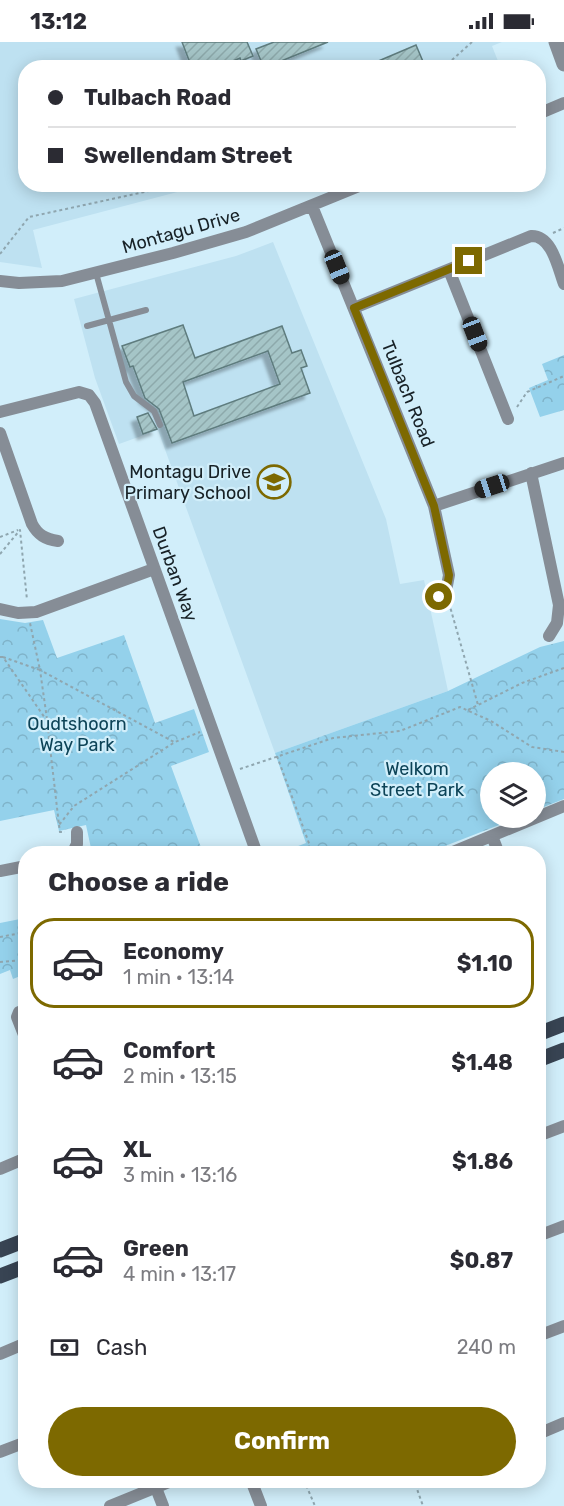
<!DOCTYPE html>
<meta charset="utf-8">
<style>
body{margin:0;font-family:Rubik,sans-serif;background:#f7f7f7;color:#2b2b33;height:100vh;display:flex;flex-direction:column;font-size:22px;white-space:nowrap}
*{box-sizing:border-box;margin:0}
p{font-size:20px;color:#7c7c81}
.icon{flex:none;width:33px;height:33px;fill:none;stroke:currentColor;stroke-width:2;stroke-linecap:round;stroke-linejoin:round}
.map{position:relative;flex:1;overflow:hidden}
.drawer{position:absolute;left:18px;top:804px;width:528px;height:642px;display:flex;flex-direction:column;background:#fff;border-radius:24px;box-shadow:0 3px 15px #0003}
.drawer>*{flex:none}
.top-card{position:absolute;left:18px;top:18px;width:528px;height:132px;border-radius:24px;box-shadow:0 3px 15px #0003;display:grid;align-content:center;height:132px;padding:0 30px;background:#fff}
.tools{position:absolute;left:480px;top:720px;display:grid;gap:12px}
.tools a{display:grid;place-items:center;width:66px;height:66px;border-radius:50%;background:#fff;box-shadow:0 3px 15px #0003;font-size:30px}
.end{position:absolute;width:27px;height:27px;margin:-14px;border:8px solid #7d6900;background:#fff;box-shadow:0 0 0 3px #fff}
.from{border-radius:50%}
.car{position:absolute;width:18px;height:36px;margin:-18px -9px;border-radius:8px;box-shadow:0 0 4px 2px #0007;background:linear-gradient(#222 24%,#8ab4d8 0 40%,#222 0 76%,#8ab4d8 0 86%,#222 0)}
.top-card b{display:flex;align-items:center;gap:21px;height:57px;font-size:22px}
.top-card b+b{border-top:2px solid #e1e1e2}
.top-card i{width:15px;height:15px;background:#2b2b33}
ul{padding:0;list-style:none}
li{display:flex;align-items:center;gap:18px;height:90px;margin:0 12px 9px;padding:0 18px;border:3px solid transparent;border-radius:24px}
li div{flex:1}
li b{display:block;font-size:22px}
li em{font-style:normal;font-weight:700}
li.on{border-color:#7d6900}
li>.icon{width:54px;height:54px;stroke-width:1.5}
h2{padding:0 30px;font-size:27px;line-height:72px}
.pay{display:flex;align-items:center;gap:15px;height:66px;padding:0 30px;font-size:22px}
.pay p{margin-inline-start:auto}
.action{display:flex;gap:12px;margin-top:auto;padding:12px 30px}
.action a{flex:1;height:69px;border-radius:36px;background:#7d6900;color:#fff;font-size:24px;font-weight:700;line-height:69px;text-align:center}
.status{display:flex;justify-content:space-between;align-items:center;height:42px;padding:0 30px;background:#fff;direction:ltr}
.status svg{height:16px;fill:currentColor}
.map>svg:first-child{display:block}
.built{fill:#bee1f1}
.park{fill:url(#park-crowns)}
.building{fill:url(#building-hatch);stroke:#5e7c7e;stroke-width:1.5;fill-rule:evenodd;filter:url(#shadow)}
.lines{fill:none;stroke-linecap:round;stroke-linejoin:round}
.path{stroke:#8fa6af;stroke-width:2;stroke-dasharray:3 3;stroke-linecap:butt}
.service{stroke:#868d96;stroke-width:6}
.minor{stroke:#868d96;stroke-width:12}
.tertiary{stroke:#868d96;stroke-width:15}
.primary{stroke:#384453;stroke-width:15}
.route{stroke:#7d6900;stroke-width:8}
.labels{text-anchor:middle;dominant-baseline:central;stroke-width:4.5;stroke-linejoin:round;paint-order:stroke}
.street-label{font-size:18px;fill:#172126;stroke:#d1eefa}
.poi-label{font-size:18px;fill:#172126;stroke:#d1eefa;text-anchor:end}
.park-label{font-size:18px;fill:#0c4357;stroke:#d1eefa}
</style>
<div class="status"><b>13:12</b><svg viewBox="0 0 49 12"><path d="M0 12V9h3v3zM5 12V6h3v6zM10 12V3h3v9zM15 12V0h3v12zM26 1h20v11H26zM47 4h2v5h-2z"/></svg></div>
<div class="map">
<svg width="564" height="1464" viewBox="0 0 564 1464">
<defs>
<pattern id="park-crowns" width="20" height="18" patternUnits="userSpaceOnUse" patternTransform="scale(1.5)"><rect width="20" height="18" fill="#94d1eb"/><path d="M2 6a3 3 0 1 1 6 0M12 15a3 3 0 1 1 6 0" fill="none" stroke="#7fb3c9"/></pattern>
<pattern id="building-hatch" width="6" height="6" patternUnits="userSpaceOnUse" patternTransform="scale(1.5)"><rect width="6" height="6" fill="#a5c5c7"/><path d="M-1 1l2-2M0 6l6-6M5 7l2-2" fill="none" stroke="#8da9ab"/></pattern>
<filter id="shadow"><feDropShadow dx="-5.5" dy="5.5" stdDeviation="1.5" flood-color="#0004"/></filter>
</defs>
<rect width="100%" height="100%" fill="#d1eefa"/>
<!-- built -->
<path class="built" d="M 0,0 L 502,0 L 492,4 L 500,24 L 497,25 L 26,26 L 26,142 L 204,143 L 33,188 L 42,226 L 0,220 Z
M 273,200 L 386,477 L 400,542 L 424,538 L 448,649 L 275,711 L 158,388 L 119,402 L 95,336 L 74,257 L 236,214 Z"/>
<!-- park -->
<path class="park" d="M 564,313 L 564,368 L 540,375 L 529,346 L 548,338 L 542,322 Z
M 0,577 L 25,581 L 43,578 L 57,616 L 124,593 L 155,681 L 194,667 L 209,710 L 171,724 L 203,811 L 92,811 L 86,783 L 59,789 L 54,768 L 0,779 Z
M 564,599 L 564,757 L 536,768 L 536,730 L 490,730 L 490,776 L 517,776 L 427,811 L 280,811 L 306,801 L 275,711 L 448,649 L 540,605 Z
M 25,876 L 25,932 L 13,937 L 10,928 L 0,932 L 0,881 Z"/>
<!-- building -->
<path class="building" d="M 182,0 L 247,0 L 253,14 L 241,19 L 240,16 L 217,26 L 192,26 Z
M 274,0 L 328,0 L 264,26 L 256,7 Z
M 416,3 L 424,22 L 416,26 L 362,26 Z
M 183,283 L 195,316 L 282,284 L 292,311 L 301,308 L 307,324 L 301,326 L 310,351 L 172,401 L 159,367 L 145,356 L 133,324 L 130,325 L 122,304 ZM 268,309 L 280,342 L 194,374 L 183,340 Z
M 148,371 L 157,387 L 143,392 L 137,375 Z"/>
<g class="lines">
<!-- path -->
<path class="path" d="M 443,26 L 472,0
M 553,191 L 564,186
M 0,212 L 29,175 L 181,142
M 517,365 L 527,350 L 564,334
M 0,495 L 18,488
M 0,512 L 20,488 L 27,558
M 449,561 L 478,663
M 0,615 L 3,615 L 47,679 L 59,783 L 74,764 L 175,700 L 200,690
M 3,615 L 40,628 L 30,581
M 468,668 L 522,641 L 564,626
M 47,677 L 40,628 L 174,700
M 277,714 L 310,804 L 292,812
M 240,727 L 333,696 L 400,689 L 460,665 L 491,679 L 532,705 L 564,710
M 59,783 L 60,790 L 65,790
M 0,895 L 26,890
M 0,920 L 26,918
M 304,1438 L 315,1464
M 423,1438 L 417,1447 L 423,1464"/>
<!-- service -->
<path class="service" d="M 96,231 L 126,340 L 134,354 L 154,369 L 160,383
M 87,284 L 146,268"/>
<!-- minor -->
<path class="minor" d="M 538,72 L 564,61
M 312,164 L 434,464 L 449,533 L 446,549 L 439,555
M 449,228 L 508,377
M 0,239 L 19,241 L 62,239 L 173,211 L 246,190 L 364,142
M 354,266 L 531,194 C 552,193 558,226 564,242
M 0,370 L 79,350 L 89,353 L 95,361 L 257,812
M 0,391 L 32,482 C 38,493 45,497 58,499
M 531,431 L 559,563 L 557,581 L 549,594
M 434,464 L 564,421
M 0,567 L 18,571 L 36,570 L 154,527
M 492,794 L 499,812
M 72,812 L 77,802 L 77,790
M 448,812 L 564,764
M 0,829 L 26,824
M 26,968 L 19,970 L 17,975 L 26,998
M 538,1094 L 564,1084
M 0,1127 L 26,1116
M 538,1194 L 564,1184
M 538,1294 L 564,1284
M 0,1312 L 26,1301
M 538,1392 L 564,1381
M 0,1410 L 26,1400
M 251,1438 L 261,1464
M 156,1446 L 163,1464
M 110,1464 L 174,1438"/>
<!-- tertiary -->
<path class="tertiary" d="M 556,0 L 564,22"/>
<!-- primary -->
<path class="primary" d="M 538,992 L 564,982
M 538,1018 L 564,1008
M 0,1208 L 26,1198
M 0,1234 L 26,1224"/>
</g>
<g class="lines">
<!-- route -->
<path class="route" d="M 439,555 C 446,548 448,543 449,533 L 434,464 L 354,266 L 469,219"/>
</g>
<!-- icons -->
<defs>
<symbol id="school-ring" viewBox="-11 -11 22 22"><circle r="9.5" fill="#d1eefa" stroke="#7d6900" stroke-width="1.5"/><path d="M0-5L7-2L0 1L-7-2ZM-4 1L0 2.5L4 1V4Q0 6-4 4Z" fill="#7d6900"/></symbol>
</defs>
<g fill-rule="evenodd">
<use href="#school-ring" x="255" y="421" width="38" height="38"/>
</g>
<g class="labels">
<!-- street labels -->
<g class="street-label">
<text transform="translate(181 189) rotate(-16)">Montagu Drive</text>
<text transform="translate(408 352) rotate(68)">Tulbach Road</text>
<text transform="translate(175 532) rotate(70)">Durban Way</text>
</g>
<!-- poi labels -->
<g class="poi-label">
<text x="251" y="430">Montagu Drive<tspan x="251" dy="21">Primary School</tspan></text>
</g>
<!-- park labels -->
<g class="park-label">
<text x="77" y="682">Oudtshoorn<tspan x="77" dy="21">Way Park</tspan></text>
<text x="417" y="727">Welkom<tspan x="417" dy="21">Street Park</tspan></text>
</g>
</g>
</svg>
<div class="tools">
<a><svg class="icon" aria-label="layers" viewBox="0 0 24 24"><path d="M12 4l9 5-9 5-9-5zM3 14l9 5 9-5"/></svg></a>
</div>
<i class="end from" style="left:439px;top:555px"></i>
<i class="end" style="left:469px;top:219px"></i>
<i class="car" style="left:337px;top:225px;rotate:158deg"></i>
<i class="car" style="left:475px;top:292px;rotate:159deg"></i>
<i class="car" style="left:492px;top:444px;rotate:252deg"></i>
<div class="top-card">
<b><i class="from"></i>Tulbach Road</b>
<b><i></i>Swellendam Street</b>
</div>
<section class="drawer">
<h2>Choose a ride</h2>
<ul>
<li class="on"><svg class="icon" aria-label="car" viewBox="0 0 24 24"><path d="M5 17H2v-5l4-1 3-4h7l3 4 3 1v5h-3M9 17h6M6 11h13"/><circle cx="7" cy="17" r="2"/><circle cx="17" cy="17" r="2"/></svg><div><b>Economy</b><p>1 min · 13:14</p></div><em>$1.10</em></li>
<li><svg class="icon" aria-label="car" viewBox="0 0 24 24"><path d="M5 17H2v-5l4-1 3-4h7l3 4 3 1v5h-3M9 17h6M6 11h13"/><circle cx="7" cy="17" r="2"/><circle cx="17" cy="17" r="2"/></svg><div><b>Comfort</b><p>2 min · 13:15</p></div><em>$1.48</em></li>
<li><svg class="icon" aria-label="car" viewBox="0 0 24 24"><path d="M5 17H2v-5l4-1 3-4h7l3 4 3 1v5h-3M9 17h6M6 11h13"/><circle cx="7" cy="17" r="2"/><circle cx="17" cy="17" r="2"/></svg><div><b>XL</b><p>3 min · 13:16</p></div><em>$1.86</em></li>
<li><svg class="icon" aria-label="car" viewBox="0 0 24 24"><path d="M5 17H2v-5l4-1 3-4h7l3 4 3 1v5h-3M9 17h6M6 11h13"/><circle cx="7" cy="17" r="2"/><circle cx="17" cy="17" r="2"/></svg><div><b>Green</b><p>4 min · 13:17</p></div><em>$0.87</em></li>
</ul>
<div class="pay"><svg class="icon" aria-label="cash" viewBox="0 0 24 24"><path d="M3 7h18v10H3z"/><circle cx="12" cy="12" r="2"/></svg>Cash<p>240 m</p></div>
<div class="action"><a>Confirm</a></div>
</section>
</div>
